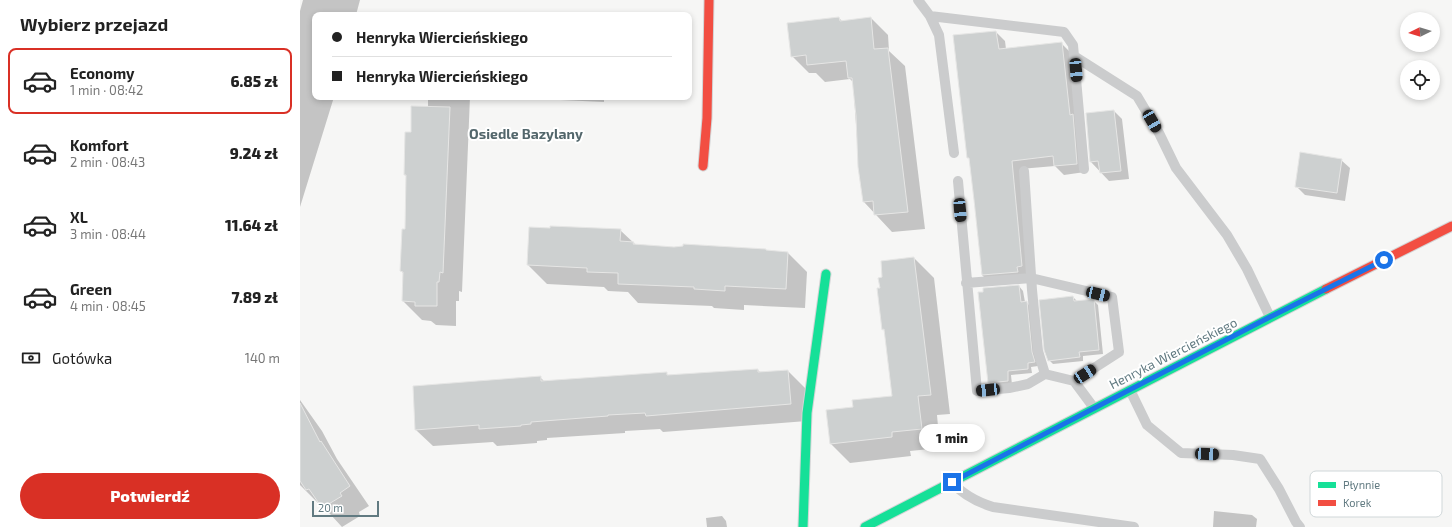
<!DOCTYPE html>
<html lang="pl">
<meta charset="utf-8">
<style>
body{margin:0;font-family:"Exo 2",sans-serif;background:#f2f2f2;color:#222;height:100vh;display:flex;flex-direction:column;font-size:15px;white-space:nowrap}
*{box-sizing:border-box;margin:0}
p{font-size:13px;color:#767676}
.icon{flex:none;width:22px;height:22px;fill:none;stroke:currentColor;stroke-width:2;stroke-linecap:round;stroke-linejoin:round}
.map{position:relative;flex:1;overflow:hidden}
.details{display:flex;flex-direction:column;background:#fff;width:300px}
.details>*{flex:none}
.top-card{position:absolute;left:12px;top:12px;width:380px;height:88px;border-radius:8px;box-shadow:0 2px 6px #0003;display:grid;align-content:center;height:88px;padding:0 20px;background:#fff}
.needle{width:26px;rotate:265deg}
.fabs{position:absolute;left:1100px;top:12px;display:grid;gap:8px}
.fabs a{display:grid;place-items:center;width:40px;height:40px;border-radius:50%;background:#fff;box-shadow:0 2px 6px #0003;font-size:20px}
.scale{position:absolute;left:12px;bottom:10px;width:67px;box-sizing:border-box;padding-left:4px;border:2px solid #617a81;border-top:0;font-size:11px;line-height:14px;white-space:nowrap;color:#617a81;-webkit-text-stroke:3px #fff;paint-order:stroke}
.end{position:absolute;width:18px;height:18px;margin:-9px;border:5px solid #1a73e8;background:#fff;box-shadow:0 0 0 2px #fff}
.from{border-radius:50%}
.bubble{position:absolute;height:28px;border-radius:14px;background:#fff;box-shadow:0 2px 6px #0003;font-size:13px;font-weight:800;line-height:28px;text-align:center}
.car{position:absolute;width:12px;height:24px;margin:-12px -6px;border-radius:5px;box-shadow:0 0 3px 1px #0007;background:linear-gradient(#222 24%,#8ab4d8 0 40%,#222 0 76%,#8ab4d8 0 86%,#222 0)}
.top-card b{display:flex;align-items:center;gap:14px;height:38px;font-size:15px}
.top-card b+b{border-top:1px solid #e0e0e0}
.top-card i{width:10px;height:10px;background:#222}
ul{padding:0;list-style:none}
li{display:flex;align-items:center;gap:12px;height:66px;margin:0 8px 6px;padding:0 12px;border:2px solid transparent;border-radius:8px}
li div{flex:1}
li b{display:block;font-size:15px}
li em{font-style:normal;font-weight:800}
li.selected{border-color:#d93025}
li>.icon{width:36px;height:36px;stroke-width:1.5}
h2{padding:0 20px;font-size:18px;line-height:48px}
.pay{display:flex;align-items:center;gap:10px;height:44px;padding:0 20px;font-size:15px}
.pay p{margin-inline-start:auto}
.action{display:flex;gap:8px;margin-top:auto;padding:8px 20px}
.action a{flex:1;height:46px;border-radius:24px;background:#d93025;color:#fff;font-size:16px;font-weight:800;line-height:46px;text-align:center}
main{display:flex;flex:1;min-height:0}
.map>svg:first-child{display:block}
.shadow{fill:#0003}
.building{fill:#cdd0d0;stroke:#e6e6e5}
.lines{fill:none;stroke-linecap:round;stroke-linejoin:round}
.fast-casing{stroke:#d3d4d5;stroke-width:11}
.jam-casing{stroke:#d3d4d5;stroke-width:11}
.lane{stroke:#cbcccd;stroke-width:10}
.fast{stroke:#16e098;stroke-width:9}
.jam{stroke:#f24e42;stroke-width:9}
.route{stroke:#1a73e8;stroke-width:5}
.labels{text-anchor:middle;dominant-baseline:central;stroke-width:4;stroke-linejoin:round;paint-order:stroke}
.street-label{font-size:13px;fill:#617a81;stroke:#fff}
.neighbourhood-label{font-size:14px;font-weight:bold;fill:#53676c;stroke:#fff}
.key{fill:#fff;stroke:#d0d7d9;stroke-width:1}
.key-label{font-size:11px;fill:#617a81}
</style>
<main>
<section class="details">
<h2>Wybierz przejazd</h2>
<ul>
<li class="selected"><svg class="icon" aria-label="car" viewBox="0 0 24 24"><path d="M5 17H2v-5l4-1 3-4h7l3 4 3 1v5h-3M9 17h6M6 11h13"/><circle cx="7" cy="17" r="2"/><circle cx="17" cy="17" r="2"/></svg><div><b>Economy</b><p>1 min · 08:42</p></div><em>6.85 zł</em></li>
<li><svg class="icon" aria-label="car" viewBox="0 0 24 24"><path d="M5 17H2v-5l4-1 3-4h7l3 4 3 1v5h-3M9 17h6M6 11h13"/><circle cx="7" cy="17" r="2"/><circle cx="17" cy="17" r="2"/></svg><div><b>Komfort</b><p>2 min · 08:43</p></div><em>9.24 zł</em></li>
<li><svg class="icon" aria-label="car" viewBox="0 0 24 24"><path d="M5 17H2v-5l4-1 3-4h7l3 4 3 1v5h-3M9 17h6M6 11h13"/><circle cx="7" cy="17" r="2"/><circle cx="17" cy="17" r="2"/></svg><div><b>XL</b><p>3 min · 08:44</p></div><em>11.64 zł</em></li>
<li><svg class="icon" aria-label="car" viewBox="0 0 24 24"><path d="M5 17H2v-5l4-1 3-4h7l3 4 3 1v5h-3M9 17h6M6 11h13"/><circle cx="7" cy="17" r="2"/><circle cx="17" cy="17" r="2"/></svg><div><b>Green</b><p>4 min · 08:45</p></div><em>7.89 zł</em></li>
</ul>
<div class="pay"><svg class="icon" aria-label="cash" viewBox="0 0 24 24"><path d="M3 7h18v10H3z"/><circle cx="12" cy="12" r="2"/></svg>Gotówka<p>140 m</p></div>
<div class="action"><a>Potwierdź</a></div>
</section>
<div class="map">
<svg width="1152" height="527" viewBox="0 0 1152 527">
<rect width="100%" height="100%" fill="#f6f6f5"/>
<!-- shadow -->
<path class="shadow" d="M 3,0 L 60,0 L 56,15 L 15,15 L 15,97 L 34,97 L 0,207 L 0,11 Z
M 539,18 L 542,21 L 571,18 L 588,35 L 589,51 L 605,66 L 625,229 L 592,232 L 564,202 L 559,167 L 553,82 L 550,79 L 525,82 L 516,73 L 509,73 L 492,56 Z
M 696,32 L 705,41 L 706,49 L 761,43 L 770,52 L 785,172 L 764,175 L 755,166 L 720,169 L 731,275 L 691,284 L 682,275 L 670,159 L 668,157 Z
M 128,97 L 170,97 L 162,292 L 159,291 L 159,301 L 156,301 L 156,326 L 136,325 L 131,321 L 122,320 L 103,301 L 104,274 L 101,271 L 106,230 L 107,177 L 105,175 L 112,133 L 128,107 Z
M 216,97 L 345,97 L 345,99 L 304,98 L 304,102 L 217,98 Z
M 814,111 L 822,119 L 829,179 L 809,181 L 791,162 Z
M 1041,160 L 1050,168 L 1045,201 L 1005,195 L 996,186 Z
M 320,230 L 336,245 L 374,248 L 384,247 L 384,245 L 466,250 L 468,251 L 487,252 L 507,272 L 505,308 L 444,305 L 444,310 L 414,308 L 412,306 L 338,303 L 328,292 L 308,291 L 304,287 L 247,284 L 228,265 Z
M 614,258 L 634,278 L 650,414 L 637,415 L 640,448 L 610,451 L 611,456 L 550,463 L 531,444 L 527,411 L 554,408 L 593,397 L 585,332 L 583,329 L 581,289 L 584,278 Z
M 719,286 L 723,291 L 725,302 L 726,302 L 730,306 L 738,366 L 731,367 L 732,373 L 711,375 L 712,385 L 693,387 L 689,383 L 679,293 Z
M 773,297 L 778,302 L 793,300 L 798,305 L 803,354 L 783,356 L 783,361 L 753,364 L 749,360 Z
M 458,370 L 461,373 L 488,371 L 505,388 L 507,421 L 363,432 L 360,429 L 325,431 L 325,433 L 247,438 L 247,440 L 237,441 L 237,443 L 197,446 L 193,442 L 133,446 L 116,430 L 240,377 L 245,382 L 366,373 L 369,376 Z
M 0,400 L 22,431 L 37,459 L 69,506 L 59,512 L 60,516 L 42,527 L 20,503 L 19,504 L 0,485 Z
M 914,511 L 952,515 L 957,519 L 956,527 L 913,527 Z
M 422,516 L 426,521 L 427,527 L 407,527 L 406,518 Z"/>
<!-- building -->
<path class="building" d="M 539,17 L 540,21 L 571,17 L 574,49 L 588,48 L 608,212 L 574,215 L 573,201 L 563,202 L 558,167 L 556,116 L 552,78 L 548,78 L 546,61 L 507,65 L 506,55 L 491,57 L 487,23 Z
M 696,31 L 699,49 L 762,42 L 770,115 L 773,114 L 777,164 L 754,166 L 753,156 L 712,161 L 722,266 L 717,267 L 718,272 L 682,275 L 674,200 L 669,158 L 667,158 L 653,35 Z
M 111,106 L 150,107 L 143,273 L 140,272 L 139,282 L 137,282 L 137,306 L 115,306 L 115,302 L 102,301 L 103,272 L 100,271 L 102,229 L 105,229 L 106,175 L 104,175 L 105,132 L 111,132 Z
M 814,110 L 821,171 L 800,173 L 798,161 L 790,162 L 786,113 Z
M 1000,152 L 1042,159 L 1037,193 L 995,187 Z
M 250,226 L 321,229 L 320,241 L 334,242 L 333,244 L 374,247 L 383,246 L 383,244 L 466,249 L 466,250 L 488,252 L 486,289 L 425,286 L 425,291 L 394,289 L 394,287 L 318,284 L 318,273 L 287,272 L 287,268 L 227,265 L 229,227 L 250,228 Z
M 614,257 L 631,395 L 618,396 L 622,429 L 592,432 L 592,437 L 530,444 L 526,410 L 553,407 L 552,400 L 592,396 L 584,329 L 582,330 L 577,288 L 580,288 L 578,278 L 582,277 L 581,261 Z
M 719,285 L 721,302 L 727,301 L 732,352 L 735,362 L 728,363 L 728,369 L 708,371 L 708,381 L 688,383 L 678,292 L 683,292 L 683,288 Z
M 773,296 L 774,301 L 794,299 L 799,350 L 779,352 L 780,357 L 748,361 L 744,350 L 739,300 Z
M 458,369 L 458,372 L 488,370 L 491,404 L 346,416 L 345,413 L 308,415 L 308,416 L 231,422 L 231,424 L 221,425 L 221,426 L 179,429 L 179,425 L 115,430 L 113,386 L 241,376 L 241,381 L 367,372 L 367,375 Z
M 0,403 L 20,442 L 21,441 L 50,486 L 40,493 L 42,496 L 22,508 L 9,489 L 6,490 L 0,481 Z"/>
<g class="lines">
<defs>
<path id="fast" d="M 503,527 L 507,413 L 526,274
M 565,527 L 1026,289"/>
<path id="jam" d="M 403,166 L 407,118 L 409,0
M 1026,289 L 1152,226"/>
</defs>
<!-- fast casing -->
<use href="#fast" class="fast-casing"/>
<!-- jam casing -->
<use href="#jam" class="jam-casing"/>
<!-- lane -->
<path class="lane" d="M 618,0 L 630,16 L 764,32 L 773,45 L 784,169
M 630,16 L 639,35 L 654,153
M 774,56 L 837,96 L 859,133 L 876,168 L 927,235 L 947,269 L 970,317
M 724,171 L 732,290 L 738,351 L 745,374 L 774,381 L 794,408
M 658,181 L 677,391 L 709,388 L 728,384 L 745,374
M 666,283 L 731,278 L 812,297 L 819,352 L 774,381
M 830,390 L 847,425 L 881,453 L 933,455 L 960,459 L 979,489 L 996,522 L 1000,527
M 652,482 C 663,495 677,502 693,507 L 834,527"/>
<!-- fast -->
<use href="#fast" class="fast"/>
<!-- jam -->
<use href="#jam" class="jam"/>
</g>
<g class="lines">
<!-- route -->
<path class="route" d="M 652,482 L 970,317 L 1084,260"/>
</g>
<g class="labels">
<!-- street labels -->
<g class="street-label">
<text transform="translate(873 353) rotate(-27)">Henryka Wiercieńskiego</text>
</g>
<!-- neighbourhood labels -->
<g class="neighbourhood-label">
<text x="226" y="133">Osiedle Bazylany</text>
</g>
</g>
<!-- legend -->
<rect x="1010" y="471" width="132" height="46" rx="6" class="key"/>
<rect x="1018" y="482" width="18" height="6" fill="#16e098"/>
<rect x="1018" y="500" width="18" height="6" fill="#f24e42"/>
<g class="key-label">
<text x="1043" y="489">Płynnie</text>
<text x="1043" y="507">Korek</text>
</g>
</svg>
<div class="fabs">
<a><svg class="needle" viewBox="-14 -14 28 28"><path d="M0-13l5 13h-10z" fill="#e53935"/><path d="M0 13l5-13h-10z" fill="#767676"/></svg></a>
<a><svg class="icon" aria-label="locate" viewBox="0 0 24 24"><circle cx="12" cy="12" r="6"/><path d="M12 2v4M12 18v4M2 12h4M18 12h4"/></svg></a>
</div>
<div class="scale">20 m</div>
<i class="end from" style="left:1084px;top:260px"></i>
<i class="end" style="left:652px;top:482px"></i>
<div class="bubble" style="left:619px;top:424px;width:66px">1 min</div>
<i class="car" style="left:776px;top:70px;rotate:175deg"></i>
<i class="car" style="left:852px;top:121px;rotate:150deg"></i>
<i class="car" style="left:660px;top:210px;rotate:175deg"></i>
<i class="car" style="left:798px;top:294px;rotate:103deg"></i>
<i class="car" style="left:785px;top:374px;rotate:57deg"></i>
<i class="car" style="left:688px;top:390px;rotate:264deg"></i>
<i class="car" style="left:907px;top:454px;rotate:93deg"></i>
<div class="top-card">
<b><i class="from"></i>Henryka Wiercieńskiego</b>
<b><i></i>Henryka Wiercieńskiego</b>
</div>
</div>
</main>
